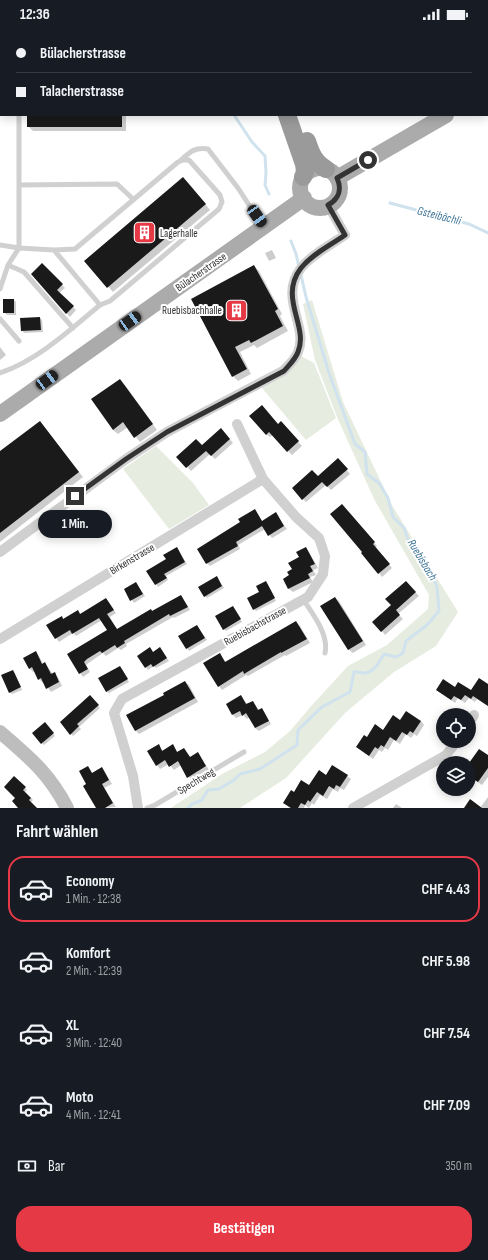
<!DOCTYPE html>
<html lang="de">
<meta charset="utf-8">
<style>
body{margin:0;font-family:"Sofia Sans Condensed",sans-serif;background:#20242c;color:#f1f3f6;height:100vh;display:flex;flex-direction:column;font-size:15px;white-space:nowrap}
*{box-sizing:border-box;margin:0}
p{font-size:13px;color:#9ea1a6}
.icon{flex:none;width:22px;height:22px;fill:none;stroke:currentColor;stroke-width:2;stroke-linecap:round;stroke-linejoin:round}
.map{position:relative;height:780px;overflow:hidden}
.sheet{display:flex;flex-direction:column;background:#171b24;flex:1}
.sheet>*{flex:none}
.top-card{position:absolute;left:0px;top:0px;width:488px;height:88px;box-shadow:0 2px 10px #0003;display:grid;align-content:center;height:88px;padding:0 16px;background:#171b24}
.tools{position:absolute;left:436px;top:680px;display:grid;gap:8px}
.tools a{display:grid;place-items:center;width:40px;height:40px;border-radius:50%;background:#171b24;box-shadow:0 2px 10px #0003;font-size:20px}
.end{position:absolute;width:18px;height:18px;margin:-9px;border:5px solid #333;background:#fff;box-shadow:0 0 0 2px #fff}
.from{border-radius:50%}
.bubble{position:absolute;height:28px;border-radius:14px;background:#171b24;box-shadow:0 2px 10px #0003;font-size:13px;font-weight:700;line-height:28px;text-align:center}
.car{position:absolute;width:12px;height:24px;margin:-12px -6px;border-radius:5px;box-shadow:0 0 3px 1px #0007;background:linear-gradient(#222 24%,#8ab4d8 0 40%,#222 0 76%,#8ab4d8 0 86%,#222 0)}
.top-card b{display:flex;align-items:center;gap:14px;height:38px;font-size:15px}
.top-card b+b{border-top:1px solid #363941}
.top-card i{width:10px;height:10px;background:#f1f3f6}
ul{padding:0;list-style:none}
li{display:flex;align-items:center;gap:12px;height:66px;margin:0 8px 6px;padding:0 8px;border:2px solid transparent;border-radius:16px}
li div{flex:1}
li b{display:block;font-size:15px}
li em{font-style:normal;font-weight:700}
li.active{border-color:#e63946}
li>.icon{width:36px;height:36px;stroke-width:1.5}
h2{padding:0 16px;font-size:18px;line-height:48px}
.pay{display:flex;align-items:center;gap:10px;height:44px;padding:0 16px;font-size:15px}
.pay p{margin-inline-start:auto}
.button{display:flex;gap:8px;margin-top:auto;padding:8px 16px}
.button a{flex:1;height:46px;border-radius:16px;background:#e63946;color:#fff;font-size:16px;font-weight:700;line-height:46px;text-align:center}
.status{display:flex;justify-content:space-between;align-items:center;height:28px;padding:0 20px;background:#171b24;direction:ltr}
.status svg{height:11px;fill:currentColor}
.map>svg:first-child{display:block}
.green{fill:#e6ecdf}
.shadow{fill:#0003}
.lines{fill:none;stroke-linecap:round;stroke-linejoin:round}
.stream{stroke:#cfe2ee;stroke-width:3}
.building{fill:#1a1a1a}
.service{stroke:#d0d0d0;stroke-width:5}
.minor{stroke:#d0d0d0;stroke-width:10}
.secondary{stroke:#bdbdbd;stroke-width:14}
.primary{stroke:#ababab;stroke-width:16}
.motorway{stroke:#9a9a9a;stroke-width:18}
.route{stroke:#333;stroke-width:5}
.labels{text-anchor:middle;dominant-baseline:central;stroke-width:4;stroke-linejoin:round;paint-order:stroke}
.poi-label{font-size:11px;fill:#333;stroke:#fff;text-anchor:start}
.street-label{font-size:11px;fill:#333;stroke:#fff}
.water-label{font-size:12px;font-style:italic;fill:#3f7597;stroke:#fff}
</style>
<div class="status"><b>12:36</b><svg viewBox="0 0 49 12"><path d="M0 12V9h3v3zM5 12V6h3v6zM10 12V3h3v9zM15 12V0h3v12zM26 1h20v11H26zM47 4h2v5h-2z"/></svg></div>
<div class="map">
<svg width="488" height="780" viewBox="0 0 488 780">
<rect width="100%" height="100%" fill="#fff"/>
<!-- green -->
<path class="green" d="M 312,272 L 343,374 L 393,479 L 458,584 L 436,618 L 394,644 L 345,685 L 286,750 L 240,780 L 171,780 L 222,746 L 265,724 L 290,703 L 313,676 L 348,638 L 387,617 L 428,581 L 429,567 L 374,471 L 337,389 L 315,332 L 303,276 Z
M 301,328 L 314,335 L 336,390 L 306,412 L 262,360 C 278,351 292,345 301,328 Z
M 156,418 L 193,455 L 209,477 L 169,501 L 123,441 Z"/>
<!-- shadow -->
<path class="shadow" d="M 28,87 L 126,87 L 126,103 L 33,103 L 28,98 Z
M 188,155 L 210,182 L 113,264 L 85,233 Z
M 272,222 L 276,230 L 269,233 L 265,225 Z
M 42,236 L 65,260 L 59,265 L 76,282 L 70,289 L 32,246 Z
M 254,238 L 259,243 L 282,286 L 280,288 L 288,303 L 257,320 L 254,317 L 240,324 L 251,346 L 238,353 L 233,348 L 192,271 Z
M 4,272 L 14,272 L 16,274 L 16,287 L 7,287 L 4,284 Z
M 40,290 L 42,292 L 43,304 L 24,305 L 22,302 Z
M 0,319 L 6,327 L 0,332 Z
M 120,352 L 125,357 L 157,402 L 140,414 L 128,399 L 118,406 L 113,402 Z
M 40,394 L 83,449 L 0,514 L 0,425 Z
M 278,397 L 284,398 L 302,418 L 292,427 L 273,407 L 270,409 L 266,406 Z
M 225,405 L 233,415 L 215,431 L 210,426 L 191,443 L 178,429 L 202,419 Z
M 338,432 L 350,446 L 331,462 L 326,457 L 306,474 L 303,471 L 318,449 Z
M 345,481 L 377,518 L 375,520 L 392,540 L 382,549 L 364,524 Z
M 276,486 L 287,501 L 272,510 L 265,501 L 238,517 L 240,521 L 210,538 L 207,535 L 262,494 Z
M 306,520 L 309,524 L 318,540 L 313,542 L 316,547 L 310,549 L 313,554 L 293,564 L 289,561 L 284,551 L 290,548 Z
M 177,521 L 187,536 L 166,548 L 168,552 L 158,559 L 156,556 L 167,531 Z
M 217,549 L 224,560 L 207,570 L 205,568 Z
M 136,555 L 145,568 L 134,575 L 125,561 Z
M 268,557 L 276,573 L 256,583 L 254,581 L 260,564 Z
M 409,557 L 419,568 L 398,586 L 403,591 L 385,607 L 382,603 L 392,577 Z
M 181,568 L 190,582 L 174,590 L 173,589 L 126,616 L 127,618 L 121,622 L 118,620 L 106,628 L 103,625 L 90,634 L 86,637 L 90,644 L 83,649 L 68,626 L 108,602 L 102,592 L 76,608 L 73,605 L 59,614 L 48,598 L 62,589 L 64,592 L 78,583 L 81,587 L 106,571 L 116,585 L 110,589 L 117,602 Z
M 335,570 L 339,573 L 366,617 L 353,625 L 349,622 L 322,578 Z
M 233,579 L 242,594 L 226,603 L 224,601 Z
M 296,594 L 300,598 L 310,615 L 286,628 L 285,627 L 248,648 L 246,647 L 222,662 L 219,658 L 219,626 L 226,634 Z
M 197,598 L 207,612 L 189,623 L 180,609 Z
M 160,621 L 169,633 L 156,640 L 154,638 L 148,642 L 146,639 L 153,625 Z
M 36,624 L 39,628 L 43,636 L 45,635 L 53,646 L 54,646 L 58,649 L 62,658 L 51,664 L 44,654 L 43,655 L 39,651 L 35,643 L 33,644 L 30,641 L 24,630 Z
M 122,641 L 129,654 L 109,665 L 106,663 Z
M 13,643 L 15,645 L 22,662 L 12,666 L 9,664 Z
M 185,654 L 189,657 L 198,674 L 139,706 L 136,703 L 127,687 L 165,667 Z
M 488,657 L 488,678 L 477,671 L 475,674 L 469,670 L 465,675 L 458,670 L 455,675 L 437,662 L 455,660 L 471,664 Z
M 241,668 L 248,677 L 253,674 L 259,682 L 261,681 L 265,685 L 271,696 L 259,703 L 255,700 L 250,689 L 247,691 L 243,687 L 236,690 L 233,687 Z
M 90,669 L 100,680 L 79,699 L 81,701 L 73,708 L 61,694 Z
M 400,693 L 421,693 L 424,697 L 417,708 L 414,706 L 411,710 L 406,706 L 400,716 L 394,712 L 388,722 L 385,720 L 382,724 L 379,722 L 373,731 L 357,719 L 367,710 Z
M 47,698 L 55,708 L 44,717 L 42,715 Z
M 158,717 L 163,723 L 173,718 L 178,725 L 184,721 L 191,730 L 198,725 L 209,742 L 192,753 L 181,737 L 174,742 L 169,736 L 160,741 L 157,737 Z
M 488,728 L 488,749 L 482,757 L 469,748 L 469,737 Z
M 87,740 L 93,746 L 102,741 L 105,744 L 112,756 L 104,760 L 116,779 L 97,780 L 87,756 Z
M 327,748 L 347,748 L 351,751 L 344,762 L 340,760 L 338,764 L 333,761 L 327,771 L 320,767 L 314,777 L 312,775 L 309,780 L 305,777 L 304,780 L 290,780 L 284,775 L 294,765 L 310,758 Z
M 14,749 L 27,762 L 25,764 L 33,772 L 30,775 L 36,780 L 20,780 L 16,770 Z
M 488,769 L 488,780 L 465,780 L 480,780 Z
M 396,776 L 402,780 L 393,780 Z"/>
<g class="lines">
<!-- stream -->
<path class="stream" d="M 143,0 L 146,1
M 487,40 L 488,40
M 234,87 L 252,114 L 265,128 L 266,145 L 265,157 L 269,166
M 390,175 L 469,196 L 488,205
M 291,213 L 296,226 L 299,239
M 188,780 L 192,776 L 202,772 L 208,762 L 219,761 L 234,752 L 240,746 L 260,741 L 297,717 L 298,702 L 322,679 L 350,664 L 354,644 C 358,643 361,645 364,645 C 374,645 380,633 384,626 L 396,629 L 403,625 L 406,613 L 427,597 L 439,583 L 437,559 L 433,549 L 412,522 L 404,500 L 393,489 L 388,470 L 379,455 L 367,446 L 365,424 L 355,416 L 329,345 L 306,269 L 301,247"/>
</g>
<!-- building -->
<path class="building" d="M 27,87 L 122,87 L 122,99 L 27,99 Z
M 183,149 L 206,176 L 107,260 L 84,233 Z
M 42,235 L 63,256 L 57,262 L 74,278 L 66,286 L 31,246 Z
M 254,237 L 278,281 L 275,283 L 283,298 L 251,315 L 249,312 L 235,319 L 247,341 L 232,349 L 191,271 Z
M 3,271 L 14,271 L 14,285 L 3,285 Z
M 40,289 L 41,302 L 21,303 L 20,290 Z
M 120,351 L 153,396 L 134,410 L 123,394 L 113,402 L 91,371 Z
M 262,377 L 278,396 L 281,393 L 299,413 L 287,424 L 269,404 L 266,407 L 249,388 Z
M 40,393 L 79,444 L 0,505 L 0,423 Z
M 221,400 L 230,411 L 211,428 L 206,423 L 186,440 L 176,429 L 196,411 L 202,417 Z
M 338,430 L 348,441 L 327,459 L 322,454 L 302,472 L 292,460 L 312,442 L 318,448 Z
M 342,476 L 375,514 L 373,516 L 390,536 L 378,546 L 361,525 L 362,524 L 330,486 Z
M 255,481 L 262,493 L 276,484 L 284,498 L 268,508 L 262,498 L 236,514 L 238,518 L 206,536 L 197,521 L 240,494 L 238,491 Z
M 177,519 L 185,534 L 164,546 L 167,550 L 155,557 L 146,543 L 166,531 L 163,527 Z
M 306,519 L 315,536 L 310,538 L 313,543 L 308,546 L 310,550 L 288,561 L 283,551 L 289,547 L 287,544 L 292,541 L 288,535 L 299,529 L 296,524 Z
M 217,548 L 222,558 L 204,569 L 198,559 Z
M 266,553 L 275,570 L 253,582 L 247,570 L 259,564 L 256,558 Z
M 406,553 L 416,564 L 396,582 L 400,587 L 381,604 L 372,594 L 391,577 L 385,571 Z
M 136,554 L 143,566 L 130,573 L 124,561 Z
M 181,567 L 188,579 L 170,588 L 169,586 L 124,613 L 125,615 L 117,620 L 115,617 L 102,625 L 100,623 L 87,631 L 84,634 L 88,641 L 79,646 L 67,626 L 107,602 L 99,590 L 72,606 L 70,602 L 55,611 L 46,597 L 62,588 L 63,591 L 78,582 L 80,586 L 106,570 L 114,582 L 107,586 L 117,601 L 151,581 L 152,583 Z
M 335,569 L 363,613 L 348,622 L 320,578 Z
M 233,578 L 241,591 L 223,602 L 215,588 Z
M 296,593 L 307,611 L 281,625 L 281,624 L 244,646 L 243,643 L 218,659 L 203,635 L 220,625 L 225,634 Z
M 197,597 L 205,610 L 186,621 L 178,608 Z
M 150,619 L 153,624 L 160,619 L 167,630 L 153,639 L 151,636 L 145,640 L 137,628 Z
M 36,623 L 42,636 L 45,634 L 51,646 L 55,644 L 59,654 L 46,661 L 41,650 L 38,652 L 32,639 L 29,641 L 23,630 Z
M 120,638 L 128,651 L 106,664 L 98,650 Z
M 13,642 L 21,659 L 9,665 L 1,647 Z
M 479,650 L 488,656 L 488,678 L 473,668 L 471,671 L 465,667 L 461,672 L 454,668 L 451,672 L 436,662 L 443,651 L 455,659 L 458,654 L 471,662 Z
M 185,653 L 195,670 L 135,703 L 126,687 L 164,667 L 163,665 Z
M 90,667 L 99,677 L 77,696 L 79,698 L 70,707 L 60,694 Z
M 241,667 L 246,676 L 253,673 L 258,682 L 262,680 L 269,693 L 255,700 L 246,685 L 242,688 L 240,683 L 232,687 L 226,676 Z
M 406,683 L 421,693 L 413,705 L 410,703 L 407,707 L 402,704 L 396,713 L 390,709 L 384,719 L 381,717 L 378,721 L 375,719 L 369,728 L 356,719 L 364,707 L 367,709 L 375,696 L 383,702 L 393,687 L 400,692 Z
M 45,694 L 54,705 L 41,716 L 32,705 Z
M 159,716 L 162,723 L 173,716 L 177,724 L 184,720 L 190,729 L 198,724 L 206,738 L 187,750 L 178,733 L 169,739 L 165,732 L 156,738 L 147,723 Z
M 479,721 L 488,727 L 488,740 L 478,754 L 469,748 L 469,735 Z
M 332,737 L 348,747 L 340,759 L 336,757 L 334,761 L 329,758 L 323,768 L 317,764 L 310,774 L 308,772 L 305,777 L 301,775 L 298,780 L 291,780 L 283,775 L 291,762 L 294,764 L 301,752 L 309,757 L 319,742 L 326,747 Z
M 88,738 L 92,745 L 102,739 L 109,752 L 102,756 L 113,775 L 105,780 L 96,780 L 83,758 L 86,756 L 79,743 Z
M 14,748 L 26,759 L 23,762 L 31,770 L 29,772 L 37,780 L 18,780 L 12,773 L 15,770 L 4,759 Z
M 470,771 L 482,780 L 464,780 Z"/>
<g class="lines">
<!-- service -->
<path class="service" d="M 19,87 L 19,157 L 117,156 L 133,171
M 180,133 C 190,124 194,119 208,121 L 238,160 L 262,197
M 0,217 L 19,220 L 54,222 L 75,221 L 178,134 L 183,132 L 189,132 L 220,167 L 222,174 L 219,181 L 110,273 L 100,277 L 54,222
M 8,237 L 24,244 L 73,300
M 0,261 L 8,237 L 19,220 L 19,157
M 0,291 L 19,313
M 0,345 C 38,332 70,302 100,277
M 303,571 C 313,587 329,606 325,625
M 147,780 L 155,777 L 244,724"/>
<!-- minor -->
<path class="minor" d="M 0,524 L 126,431 L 167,404 L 283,343 C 289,337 295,332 298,324 C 309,298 278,270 301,240 C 311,227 332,216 345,207 L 328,177
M 0,611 L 263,451
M 469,695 L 474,687
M 138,780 L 133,748 L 114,685 L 122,671 L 308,569 L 323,546 L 325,528 L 319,510 L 296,489 L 263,451 L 237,396
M 353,780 L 446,727 L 457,713"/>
<!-- secondary -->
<path class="secondary" d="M 0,704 C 29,729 49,745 67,780"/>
<!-- primary -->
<path class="primary" d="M 487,65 L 488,65
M300 160a20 20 0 1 1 40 0a20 20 0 1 1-40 0Z
M 337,150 L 446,87
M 0,386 L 304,170"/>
<!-- motorway -->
<path class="motorway" d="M 212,0 L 215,1
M 328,0 L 334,1
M 298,1 L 298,0
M 487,15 L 488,15
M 287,87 L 304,136 L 305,144 L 303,149
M 307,113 C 311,125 314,134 326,141"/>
</g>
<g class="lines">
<!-- route -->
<path class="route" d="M 75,468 L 126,431 L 167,404 L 284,343 C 289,337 295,332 298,324 C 309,298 278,270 301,240 C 312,226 331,217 345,207 L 328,177 C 339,171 342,161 337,150 L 368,132"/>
</g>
<!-- icons -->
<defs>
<symbol id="building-square" viewBox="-11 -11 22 22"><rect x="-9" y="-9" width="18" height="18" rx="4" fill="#e63946" stroke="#fff"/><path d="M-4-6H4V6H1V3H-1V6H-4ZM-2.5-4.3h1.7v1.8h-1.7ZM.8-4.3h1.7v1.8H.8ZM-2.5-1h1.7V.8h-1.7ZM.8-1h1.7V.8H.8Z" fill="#fff"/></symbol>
</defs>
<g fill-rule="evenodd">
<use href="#building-square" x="132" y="192" width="25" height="25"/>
<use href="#building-square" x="224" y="270" width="25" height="25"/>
</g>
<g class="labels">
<!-- poi labels -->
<g class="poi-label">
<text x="160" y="205">Lagerhalle</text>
<text x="222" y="282" text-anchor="end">Ruebisbachhalle</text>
</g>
<!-- street labels -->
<g class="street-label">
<text transform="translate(201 244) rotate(-35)">Bülacherstrasse</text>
<text transform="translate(132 531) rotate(-31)">Birkenstrasse</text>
<text transform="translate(255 598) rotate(-29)">Ruebisbachstrasse</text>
<text transform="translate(196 753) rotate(-31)">Spechtweg</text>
</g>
<!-- water labels -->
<g class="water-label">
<text transform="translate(439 188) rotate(14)">Gsteibächli</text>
<text transform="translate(422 532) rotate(59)">Ruebisbach</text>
</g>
</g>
</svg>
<div class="tools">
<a><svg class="icon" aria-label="locate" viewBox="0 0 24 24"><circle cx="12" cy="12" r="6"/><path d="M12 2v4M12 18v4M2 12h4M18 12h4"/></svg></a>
<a><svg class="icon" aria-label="layers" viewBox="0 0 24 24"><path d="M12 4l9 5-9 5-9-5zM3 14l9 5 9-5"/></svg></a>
</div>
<i class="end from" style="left:368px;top:132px"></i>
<i class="end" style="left:75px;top:468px"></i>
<div class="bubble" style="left:38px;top:482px;width:74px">1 Min.</div>
<i class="car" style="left:257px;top:188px;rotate:145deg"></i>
<i class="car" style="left:130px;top:293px;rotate:55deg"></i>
<i class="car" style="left:47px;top:352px;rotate:54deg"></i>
<div class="top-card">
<b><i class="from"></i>Bülacherstrasse</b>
<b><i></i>Talacherstrasse</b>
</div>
</div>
<section class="sheet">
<h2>Fahrt wählen</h2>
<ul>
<li class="active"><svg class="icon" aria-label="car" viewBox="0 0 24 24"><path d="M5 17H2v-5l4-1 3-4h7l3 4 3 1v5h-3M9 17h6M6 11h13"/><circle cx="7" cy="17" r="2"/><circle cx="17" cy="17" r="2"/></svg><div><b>Economy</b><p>1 Min. · 12:38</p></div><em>CHF 4.43</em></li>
<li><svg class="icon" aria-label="car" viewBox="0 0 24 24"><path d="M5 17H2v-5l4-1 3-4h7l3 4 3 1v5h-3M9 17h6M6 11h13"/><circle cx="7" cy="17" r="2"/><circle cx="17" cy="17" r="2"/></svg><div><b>Komfort</b><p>2 Min. · 12:39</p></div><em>CHF 5.98</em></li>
<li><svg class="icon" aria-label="car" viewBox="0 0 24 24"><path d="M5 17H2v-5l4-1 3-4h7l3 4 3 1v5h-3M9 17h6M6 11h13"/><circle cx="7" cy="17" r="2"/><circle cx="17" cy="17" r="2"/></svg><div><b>XL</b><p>3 Min. · 12:40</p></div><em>CHF 7.54</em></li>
<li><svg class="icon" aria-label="car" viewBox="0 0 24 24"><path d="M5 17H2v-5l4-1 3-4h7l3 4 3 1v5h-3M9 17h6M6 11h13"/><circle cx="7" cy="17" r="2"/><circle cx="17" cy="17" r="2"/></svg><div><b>Moto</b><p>4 Min. · 12:41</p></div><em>CHF 7.09</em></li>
</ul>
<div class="pay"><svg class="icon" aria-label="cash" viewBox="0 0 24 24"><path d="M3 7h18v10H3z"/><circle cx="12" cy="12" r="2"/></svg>Bar<p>350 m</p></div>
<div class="button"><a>Bestätigen</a></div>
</section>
